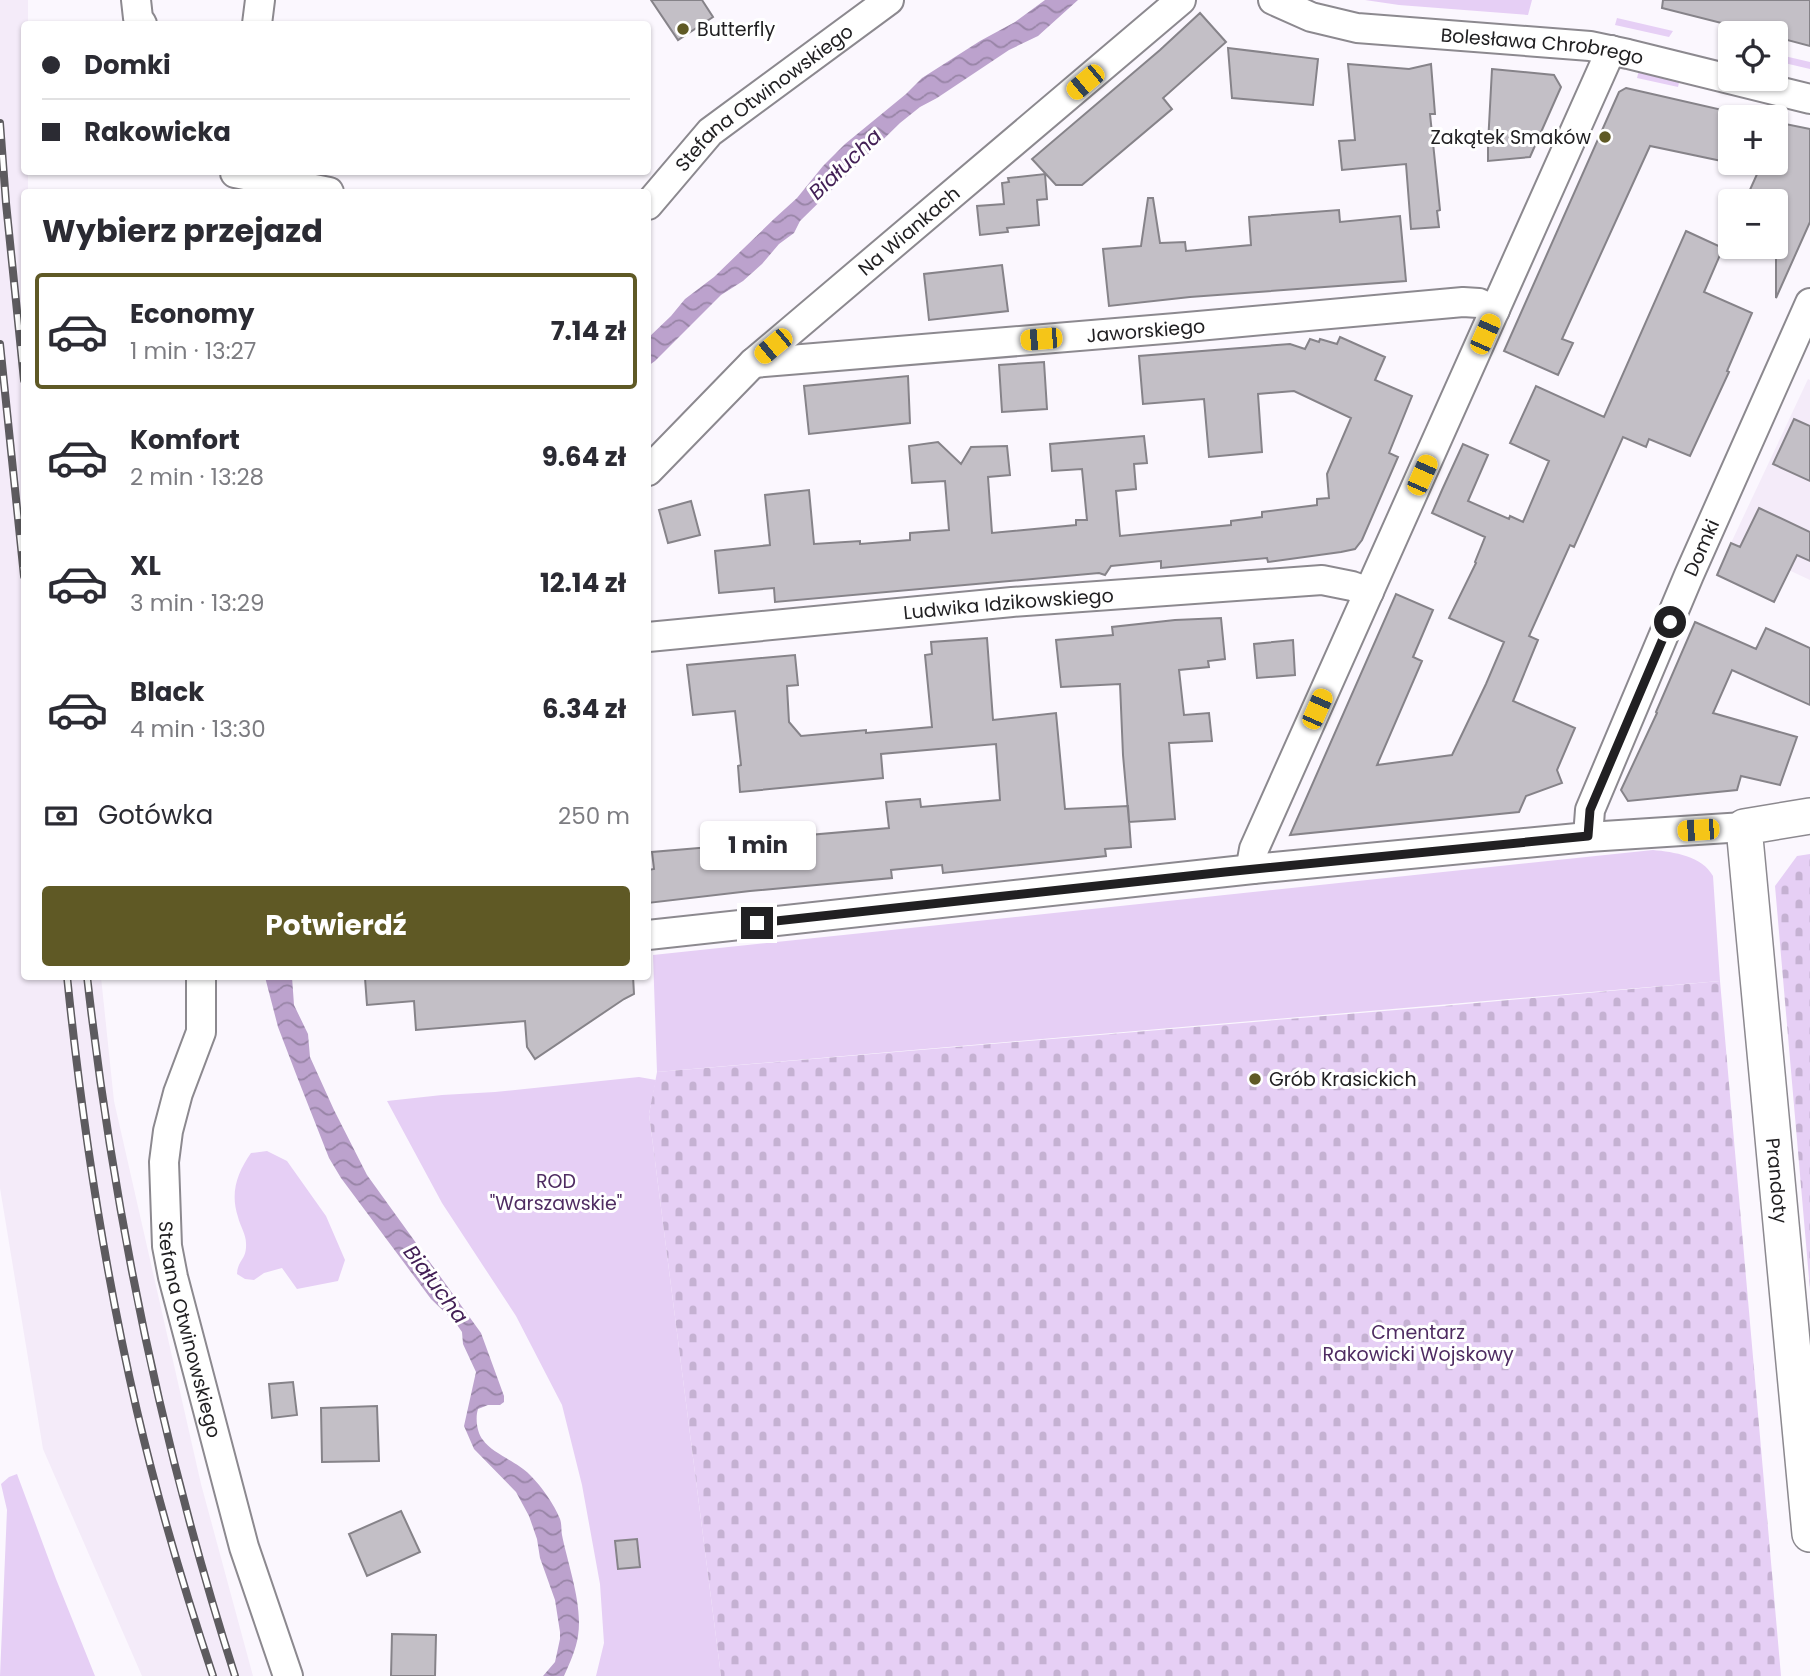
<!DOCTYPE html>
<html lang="pl">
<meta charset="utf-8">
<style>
body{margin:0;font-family:Poppins,sans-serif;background:#f7f7f7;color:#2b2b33;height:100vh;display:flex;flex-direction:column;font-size:26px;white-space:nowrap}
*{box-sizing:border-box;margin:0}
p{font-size:23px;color:#7c7c81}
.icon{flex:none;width:38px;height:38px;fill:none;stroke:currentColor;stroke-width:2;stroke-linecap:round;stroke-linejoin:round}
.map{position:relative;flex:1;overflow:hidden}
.panel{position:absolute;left:21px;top:189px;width:630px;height:791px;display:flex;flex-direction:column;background:#fff;border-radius:7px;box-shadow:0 2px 5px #0004}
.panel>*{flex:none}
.top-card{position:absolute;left:21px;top:21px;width:630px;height:154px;border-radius:7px;box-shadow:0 2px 5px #0004;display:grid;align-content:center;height:154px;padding:0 21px;background:#fff}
.fabs{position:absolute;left:1718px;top:21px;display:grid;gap:14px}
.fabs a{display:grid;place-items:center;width:70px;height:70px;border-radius:7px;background:#fff;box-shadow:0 2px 5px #0004;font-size:35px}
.end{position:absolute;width:32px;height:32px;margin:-16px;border:9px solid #212022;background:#fff;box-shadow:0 0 0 4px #fff}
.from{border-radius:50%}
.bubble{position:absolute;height:49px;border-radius:7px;background:#fff;box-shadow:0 2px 5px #0004;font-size:23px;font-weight:700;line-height:49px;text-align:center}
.car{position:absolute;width:21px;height:42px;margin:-21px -10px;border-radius:9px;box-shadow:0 0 5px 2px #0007;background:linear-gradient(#f5c518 24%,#345 0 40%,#f5c518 0 76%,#345 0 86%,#f5c518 0)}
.top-card b{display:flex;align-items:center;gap:24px;height:66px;font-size:26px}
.top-card b+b{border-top:2px solid #e1e1e2}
.top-card i{width:18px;height:18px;background:#2b2b33}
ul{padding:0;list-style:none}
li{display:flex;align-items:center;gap:21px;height:116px;margin:0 14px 10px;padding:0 7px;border:4px solid transparent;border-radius:7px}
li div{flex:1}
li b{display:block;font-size:26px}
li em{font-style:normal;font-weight:700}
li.selected{border-color:#5f5925}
li>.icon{width:63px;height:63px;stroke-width:1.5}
h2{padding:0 21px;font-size:32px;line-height:84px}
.pay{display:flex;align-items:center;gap:18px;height:77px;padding:0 21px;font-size:26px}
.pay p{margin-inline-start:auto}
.button{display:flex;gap:14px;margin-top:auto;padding:14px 21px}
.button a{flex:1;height:80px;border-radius:7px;background:#5f5925;color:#fff;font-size:28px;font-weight:700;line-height:80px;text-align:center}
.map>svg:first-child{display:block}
.built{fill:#f4ebf9}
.green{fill:#e6cff5}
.cemetery{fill:url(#cemetery-stones)}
.water{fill:url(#water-waves)}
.building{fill:#c3bfc6;stroke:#868389;stroke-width:2}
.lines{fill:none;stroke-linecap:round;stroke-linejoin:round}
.minor-casing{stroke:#8c898f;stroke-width:32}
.tertiary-casing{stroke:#8c898f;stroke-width:38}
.minor{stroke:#fff;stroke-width:28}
.tertiary{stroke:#fff;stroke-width:35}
.rail-casing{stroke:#5d5b5f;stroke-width:8}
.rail{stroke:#fff;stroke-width:5;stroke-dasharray:16;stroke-linecap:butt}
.route{stroke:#212022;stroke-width:9}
.poi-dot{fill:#5f5925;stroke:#fff;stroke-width:2.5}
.labels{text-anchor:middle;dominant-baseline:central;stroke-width:6;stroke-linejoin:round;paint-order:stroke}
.poi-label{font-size:19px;fill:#212022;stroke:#fff;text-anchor:start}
.street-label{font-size:19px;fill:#212022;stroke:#fff}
.park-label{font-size:19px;fill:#4f2c62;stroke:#fff}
.water-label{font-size:21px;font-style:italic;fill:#432056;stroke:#fff}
</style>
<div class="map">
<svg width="1810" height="1676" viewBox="0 0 1810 1676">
<defs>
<pattern id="cemetery-stones" width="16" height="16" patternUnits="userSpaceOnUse" patternTransform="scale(1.75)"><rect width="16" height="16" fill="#e6cff5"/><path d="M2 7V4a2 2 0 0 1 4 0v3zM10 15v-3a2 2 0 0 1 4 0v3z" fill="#c5b1d2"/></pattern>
<pattern id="water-waves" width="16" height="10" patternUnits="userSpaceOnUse" patternTransform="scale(1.75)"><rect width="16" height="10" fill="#bca2cd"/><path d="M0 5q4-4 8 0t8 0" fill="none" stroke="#9884a6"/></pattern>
</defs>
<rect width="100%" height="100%" fill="#fbf7fe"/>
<!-- built -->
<path class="built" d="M 0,0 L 28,0 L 28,24 L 24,24 L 24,172 L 28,172 L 28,192 L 24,192 L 24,976 L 101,977 L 114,1101 L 201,1484 L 253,1676 L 142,1676 L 43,1449 L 0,1188 Z
M 1808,379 L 1810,380 L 1810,580 L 1731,543 Z"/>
<!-- green -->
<path class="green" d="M 1365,0 L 1532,0 L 1528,15 L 1399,5 Z
M 1617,18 L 1673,31 L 1669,37 L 1615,25 Z
M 1776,54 L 1810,62 L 1810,69 L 1776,61 Z
M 1639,70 L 1680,79 L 1678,87 L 1637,78 Z
M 1653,850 C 1674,852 1702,856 1713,876 L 1720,981 L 657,1072 L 653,955 Z
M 639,1077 L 656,1080 L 649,1114 L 721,1676 L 596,1676 L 604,1643 L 600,1584 L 582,1485 L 562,1405 L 516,1316 L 442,1203 L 387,1101 L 442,1095 L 495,1092 Z
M 267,1151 L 287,1161 L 326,1216 L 345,1260 L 338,1281 L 297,1289 L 282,1268 L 264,1273 L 254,1280 L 245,1279 L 237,1274 C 238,1259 247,1260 246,1243 C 246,1234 240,1226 238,1217 C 230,1193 237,1173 251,1153 Z
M 17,1474 L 56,1579 L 95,1676 L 0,1676 L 7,1510 L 1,1484 L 9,1477 Z"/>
<!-- cemetery -->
<path class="cemetery" d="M 1810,854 L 1810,1290 L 1775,886 L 1797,856 Z
M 1720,981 L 1781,1676 L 721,1676 L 649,1114 L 657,1072 L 1444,1006 Z"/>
<!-- water -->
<path class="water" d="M 1045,0 L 1078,0 L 1038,36 L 1009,50 L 937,98 L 920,107 L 900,123 L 800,221 L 794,233 L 779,244 L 762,264 L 743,281 L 721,295 L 655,361 L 648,366 L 648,338 L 671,316 L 685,299 L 714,277 L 775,218 L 797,198 L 823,166 L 845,144 L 906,94 L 922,78 L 980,41 L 1015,22 Z
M 265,977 L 292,977 L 294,1005 L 308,1034 L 310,1057 L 334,1110 L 367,1175 L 481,1333 L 504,1396 L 504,1402 L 500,1405 L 488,1405 L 478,1409 C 475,1418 477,1433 483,1440 C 493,1454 518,1462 530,1475 C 542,1487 554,1504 560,1519 C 562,1525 561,1530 562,1535 C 568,1565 583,1605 578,1636 C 576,1649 570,1663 564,1676 L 543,1676 L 555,1662 L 560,1639 L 560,1632 L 555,1600 L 540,1558 L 537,1539 L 529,1516 L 516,1492 L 474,1449 L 464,1426 L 476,1372 L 463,1344 L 462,1332 L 455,1322 L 431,1299 L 341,1178 L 329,1158 L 296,1074 L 278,1027 Z"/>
<!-- building -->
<path class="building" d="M 651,0 L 702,0 L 713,17 L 678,40 Z
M 1663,0 L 1810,0 L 1810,46 L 1776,37 L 1776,33 L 1761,33 L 1662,8 Z
M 1200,13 L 1226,42 L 1163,98 L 1172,109 L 1082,185 L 1056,185 L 1032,159 L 1160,50 Z
M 1228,48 L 1318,59 L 1313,105 L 1232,98 Z
M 1348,64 L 1409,69 L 1431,64 L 1435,114 L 1430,114 L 1440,210 L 1437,211 L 1439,227 L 1411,229 L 1406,164 L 1342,170 L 1339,141 L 1355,140 Z
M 1492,69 L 1554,75 L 1561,87 L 1530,157 L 1488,161 L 1488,144 Z
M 1626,88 L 1731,112 L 1731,163 L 1650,146 L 1562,339 L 1573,343 L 1558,375 L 1504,351 L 1619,92 Z
M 1776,122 L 1810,129 L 1810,222 L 1776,298 L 1776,201 L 1752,201 L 1755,194 L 1749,192 L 1762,163 L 1776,163 Z
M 1045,174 L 1047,199 L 1037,200 L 1039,225 L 1007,228 L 1008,232 L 980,235 L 977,206 L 1004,204 L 1002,183 L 1009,182 L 1008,178 Z
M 1148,198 L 1153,198 L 1160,243 L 1185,242 L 1186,251 L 1251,245 L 1249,217 L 1339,210 L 1340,222 L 1400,216 L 1406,281 L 1190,297 L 1109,306 L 1103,249 L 1141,246 Z
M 1686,231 L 1723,248 L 1704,292 L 1752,313 L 1727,371 L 1729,372 L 1690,456 L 1649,439 L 1646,447 L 1623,437 L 1574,547 L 1570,545 L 1529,636 L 1538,640 L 1513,701 L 1575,728 L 1557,770 L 1562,783 L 1526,796 L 1519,812 L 1290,835 L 1396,594 L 1433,610 L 1413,657 L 1422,661 L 1377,765 L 1452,755 L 1486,684 L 1504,642 L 1449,618 L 1476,563 L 1475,562 L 1485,537 L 1432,513 L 1442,490 L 1463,444 L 1488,455 L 1468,501 L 1509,519 L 1510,516 L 1523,522 L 1549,461 L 1510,443 L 1536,386 L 1604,417 Z
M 1002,265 L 1008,311 L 929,320 L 924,274 Z
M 1340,337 L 1385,357 L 1375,380 L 1412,396 L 1389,453 L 1398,457 L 1362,540 L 1355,549 L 1341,552 L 1268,562 L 1267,558 L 1161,568 L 1161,561 L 1111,566 L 1105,575 L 1099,573 L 775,602 L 774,588 L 719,593 L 715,551 L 770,545 L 765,495 L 809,490 L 814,544 L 860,541 L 860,544 L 910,540 L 910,533 L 949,530 L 945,481 L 912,483 L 909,446 L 938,442 L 961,464 L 971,447 L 1007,446 L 1010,475 L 988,477 L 992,533 L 1076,525 L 1076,520 L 1087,520 L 1082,469 L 1052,471 L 1050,444 L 1144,436 L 1147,463 L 1134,464 L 1136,489 L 1116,491 L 1120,536 L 1231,525 L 1231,521 L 1262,517 L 1262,512 L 1317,505 L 1317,499 L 1329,498 L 1327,474 L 1351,418 L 1294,391 L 1258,394 L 1262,452 L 1209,457 L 1204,399 L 1143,404 L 1139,356 L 1290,344 L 1305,349 L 1310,339 L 1319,342 L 1320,339 L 1337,344 Z
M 1044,362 L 1047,409 L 1002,412 L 999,365 Z
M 908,376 L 910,423 L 809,434 L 804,386 Z
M 1794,419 L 1810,426 L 1810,481 L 1773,464 Z
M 691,501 L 700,535 L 668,543 L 659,510 Z
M 1759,508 L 1810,532 L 1810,561 L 1797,555 L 1774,602 L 1717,575 L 1731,543 L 1740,547 Z
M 1221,618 L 1225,659 L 1208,661 L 1209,667 L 1179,670 L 1184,715 L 1209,713 L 1212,741 L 1169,743 L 1175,819 L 1129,822 L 1123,755 L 1120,684 L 1061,687 L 1056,640 L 1113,635 L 1112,627 L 1175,620 Z
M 1695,622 L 1756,649 L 1766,628 L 1810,648 L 1810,705 L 1732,670 L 1713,713 L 1797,737 L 1780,785 L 1741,776 L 1737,790 L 1628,801 L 1621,790 L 1657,713 L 1656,712 Z
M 987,638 L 993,720 L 1056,713 L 1065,809 L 1128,806 L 1131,847 L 1105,849 L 1106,856 L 943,873 L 942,865 L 891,870 L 892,878 L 750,891 L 648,903 L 648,870 L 654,869 L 652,852 L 746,844 L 746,846 L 803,842 L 802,838 L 809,838 L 809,835 L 889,828 L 886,802 L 920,799 L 921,807 L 1000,800 L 996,744 L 881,754 L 883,778 L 740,792 L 738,766 L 741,765 L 735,711 L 693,715 L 687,665 L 795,655 L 798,685 L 787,686 L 789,722 L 801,736 L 866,730 L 866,733 L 932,727 L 925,655 L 932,654 L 931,642 Z
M 1293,640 L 1295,675 L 1257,678 L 1254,644 Z
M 385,976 L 633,976 L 634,994 L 624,999 L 535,1059 L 527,1047 L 525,1021 L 416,1030 L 414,1001 L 367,1005 L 365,978 Z
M 293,1382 L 297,1415 L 272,1418 L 269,1384 Z
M 377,1406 L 379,1461 L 322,1462 L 321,1408 Z
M 401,1511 L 420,1552 L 367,1576 L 349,1534 Z
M 637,1539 L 640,1567 L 618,1569 L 615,1541 Z
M 392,1634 L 436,1635 L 435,1676 L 391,1676 Z"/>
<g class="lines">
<defs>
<g id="minor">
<path d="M 136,0 L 138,18 L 142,24"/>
<path id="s1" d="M 1273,0 L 1311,17 L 1357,28 L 1590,46 L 1628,54 L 1810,99"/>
<path d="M 257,24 L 260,0"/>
<path d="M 235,173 L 329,192"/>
<path id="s2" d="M 648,205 L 710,132 L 889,0"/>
<path id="s3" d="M 753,363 L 1176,328 L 1463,302 L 1479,303 L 1495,310"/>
<path id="s4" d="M 648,471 L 753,363 L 1181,0"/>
<path id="s5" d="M 648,637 L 1012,602 L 1322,580 L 1352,586 L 1369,592"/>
<path id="s6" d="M 1588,837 L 1590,810 L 1689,575 L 1810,303"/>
<path d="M 1253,869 L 1252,860 L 1254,849 L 1611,50"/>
<path d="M 648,935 L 1253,869 L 1588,837 L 1744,827"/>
<path id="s7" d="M 201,976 L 201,1032 L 178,1093 L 168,1131 L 164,1162 L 167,1246 L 173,1277 L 244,1547 L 288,1676"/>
</g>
<g id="tertiary">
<path id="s8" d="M 1810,816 L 1744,827 L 1810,1534"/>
</g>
</defs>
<!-- minor casing -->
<use href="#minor" class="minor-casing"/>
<!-- tertiary casing -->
<use href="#tertiary" class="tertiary-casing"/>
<!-- minor -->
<use href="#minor" class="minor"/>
<!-- tertiary -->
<use href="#tertiary" class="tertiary"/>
<defs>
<path id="rail" d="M 0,123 L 6,203 L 24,380
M 0,344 L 24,576
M 67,976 C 82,1123 104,1268 137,1411 C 158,1501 184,1589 213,1676
M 87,976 C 114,1214 162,1448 235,1676"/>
</defs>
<!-- rail casing -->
<use href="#rail" class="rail-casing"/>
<!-- rail -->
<use href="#rail" class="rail"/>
</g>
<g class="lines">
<!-- route -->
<path class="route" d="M 757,923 L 1225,872 L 1588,836 L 1590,810 L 1670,622"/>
</g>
<!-- markers -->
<g class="poi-dot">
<circle cx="683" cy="29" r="7"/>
<circle cx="1605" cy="137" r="7"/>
<circle cx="1255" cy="1079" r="7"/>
</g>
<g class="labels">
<!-- poi labels -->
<g class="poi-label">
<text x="697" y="29">Butterfly</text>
<text x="1591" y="137" text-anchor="end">Zakątek Smaków</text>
<text x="1269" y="1079">Grób Krasickich</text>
</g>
<!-- street labels -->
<g class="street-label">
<text stroke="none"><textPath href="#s1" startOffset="275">Bolesława Chrobrego</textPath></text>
<text stroke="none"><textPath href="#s2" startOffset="159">Stefana Otwinowskiego</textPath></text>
<text stroke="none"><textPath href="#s4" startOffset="355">Na Wiankach</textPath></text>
<text stroke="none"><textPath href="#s3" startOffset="394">Jaworskiego</textPath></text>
<text stroke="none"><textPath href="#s6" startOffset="312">Domki</textPath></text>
<text stroke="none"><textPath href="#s5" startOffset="362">Ludwika Idzikowskiego</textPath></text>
<text stroke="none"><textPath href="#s8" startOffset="422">Prandoty</textPath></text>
<text stroke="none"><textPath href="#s7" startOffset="362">Stefana Otwinowskiego</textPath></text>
</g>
<!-- park labels -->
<g class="park-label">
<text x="556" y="1181">ROD<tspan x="556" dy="22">"Warszawskie"</tspan></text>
<text x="1418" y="1332">Cmentarz<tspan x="1418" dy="22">Rakowicki Wojskowy</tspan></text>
</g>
<!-- water labels -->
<g class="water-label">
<text transform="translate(845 164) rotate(-44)">Białucha</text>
<text transform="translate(436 1284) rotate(53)">Białucha</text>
</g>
</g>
</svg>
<div class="fabs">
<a><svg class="icon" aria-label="locate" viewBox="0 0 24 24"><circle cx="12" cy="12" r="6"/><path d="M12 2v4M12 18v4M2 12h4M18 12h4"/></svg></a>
<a>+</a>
<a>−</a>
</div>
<i class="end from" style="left:1670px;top:622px"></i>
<i class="end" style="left:757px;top:923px"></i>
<div class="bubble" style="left:700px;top:821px;width:116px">1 min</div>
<i class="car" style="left:1085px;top:82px;rotate:230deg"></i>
<i class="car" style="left:1485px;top:334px;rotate:24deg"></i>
<i class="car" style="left:1041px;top:339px;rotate:265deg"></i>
<i class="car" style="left:773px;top:346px;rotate:230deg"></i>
<i class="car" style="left:1422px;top:475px;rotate:24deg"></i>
<i class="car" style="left:1317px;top:709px;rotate:24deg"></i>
<i class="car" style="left:1698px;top:830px;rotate:266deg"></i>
<div class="top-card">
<b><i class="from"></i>Domki</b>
<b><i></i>Rakowicka</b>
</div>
<section class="panel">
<h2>Wybierz przejazd</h2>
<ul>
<li class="selected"><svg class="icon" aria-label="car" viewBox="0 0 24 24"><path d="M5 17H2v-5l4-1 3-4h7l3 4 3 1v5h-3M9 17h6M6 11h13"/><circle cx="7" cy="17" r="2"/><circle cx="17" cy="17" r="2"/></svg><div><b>Economy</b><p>1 min · 13:27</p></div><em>7.14 zł</em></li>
<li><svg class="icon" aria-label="car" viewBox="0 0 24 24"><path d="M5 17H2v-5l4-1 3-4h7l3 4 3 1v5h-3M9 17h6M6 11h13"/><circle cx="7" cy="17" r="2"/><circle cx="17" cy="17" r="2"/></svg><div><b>Komfort</b><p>2 min · 13:28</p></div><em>9.64 zł</em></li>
<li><svg class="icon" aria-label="car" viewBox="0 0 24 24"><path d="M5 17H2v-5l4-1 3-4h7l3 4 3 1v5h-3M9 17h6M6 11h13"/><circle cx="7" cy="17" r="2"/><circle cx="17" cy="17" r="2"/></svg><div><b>XL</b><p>3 min · 13:29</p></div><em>12.14 zł</em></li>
<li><svg class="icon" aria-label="car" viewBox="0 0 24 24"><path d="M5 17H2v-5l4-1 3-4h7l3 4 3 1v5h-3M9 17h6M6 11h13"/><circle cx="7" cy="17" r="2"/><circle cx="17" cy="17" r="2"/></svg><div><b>Black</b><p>4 min · 13:30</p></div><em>6.34 zł</em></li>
</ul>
<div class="pay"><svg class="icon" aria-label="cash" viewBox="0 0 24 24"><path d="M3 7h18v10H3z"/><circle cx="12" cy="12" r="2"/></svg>Gotówka<p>250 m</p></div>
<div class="button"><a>Potwierdź</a></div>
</section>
</div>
